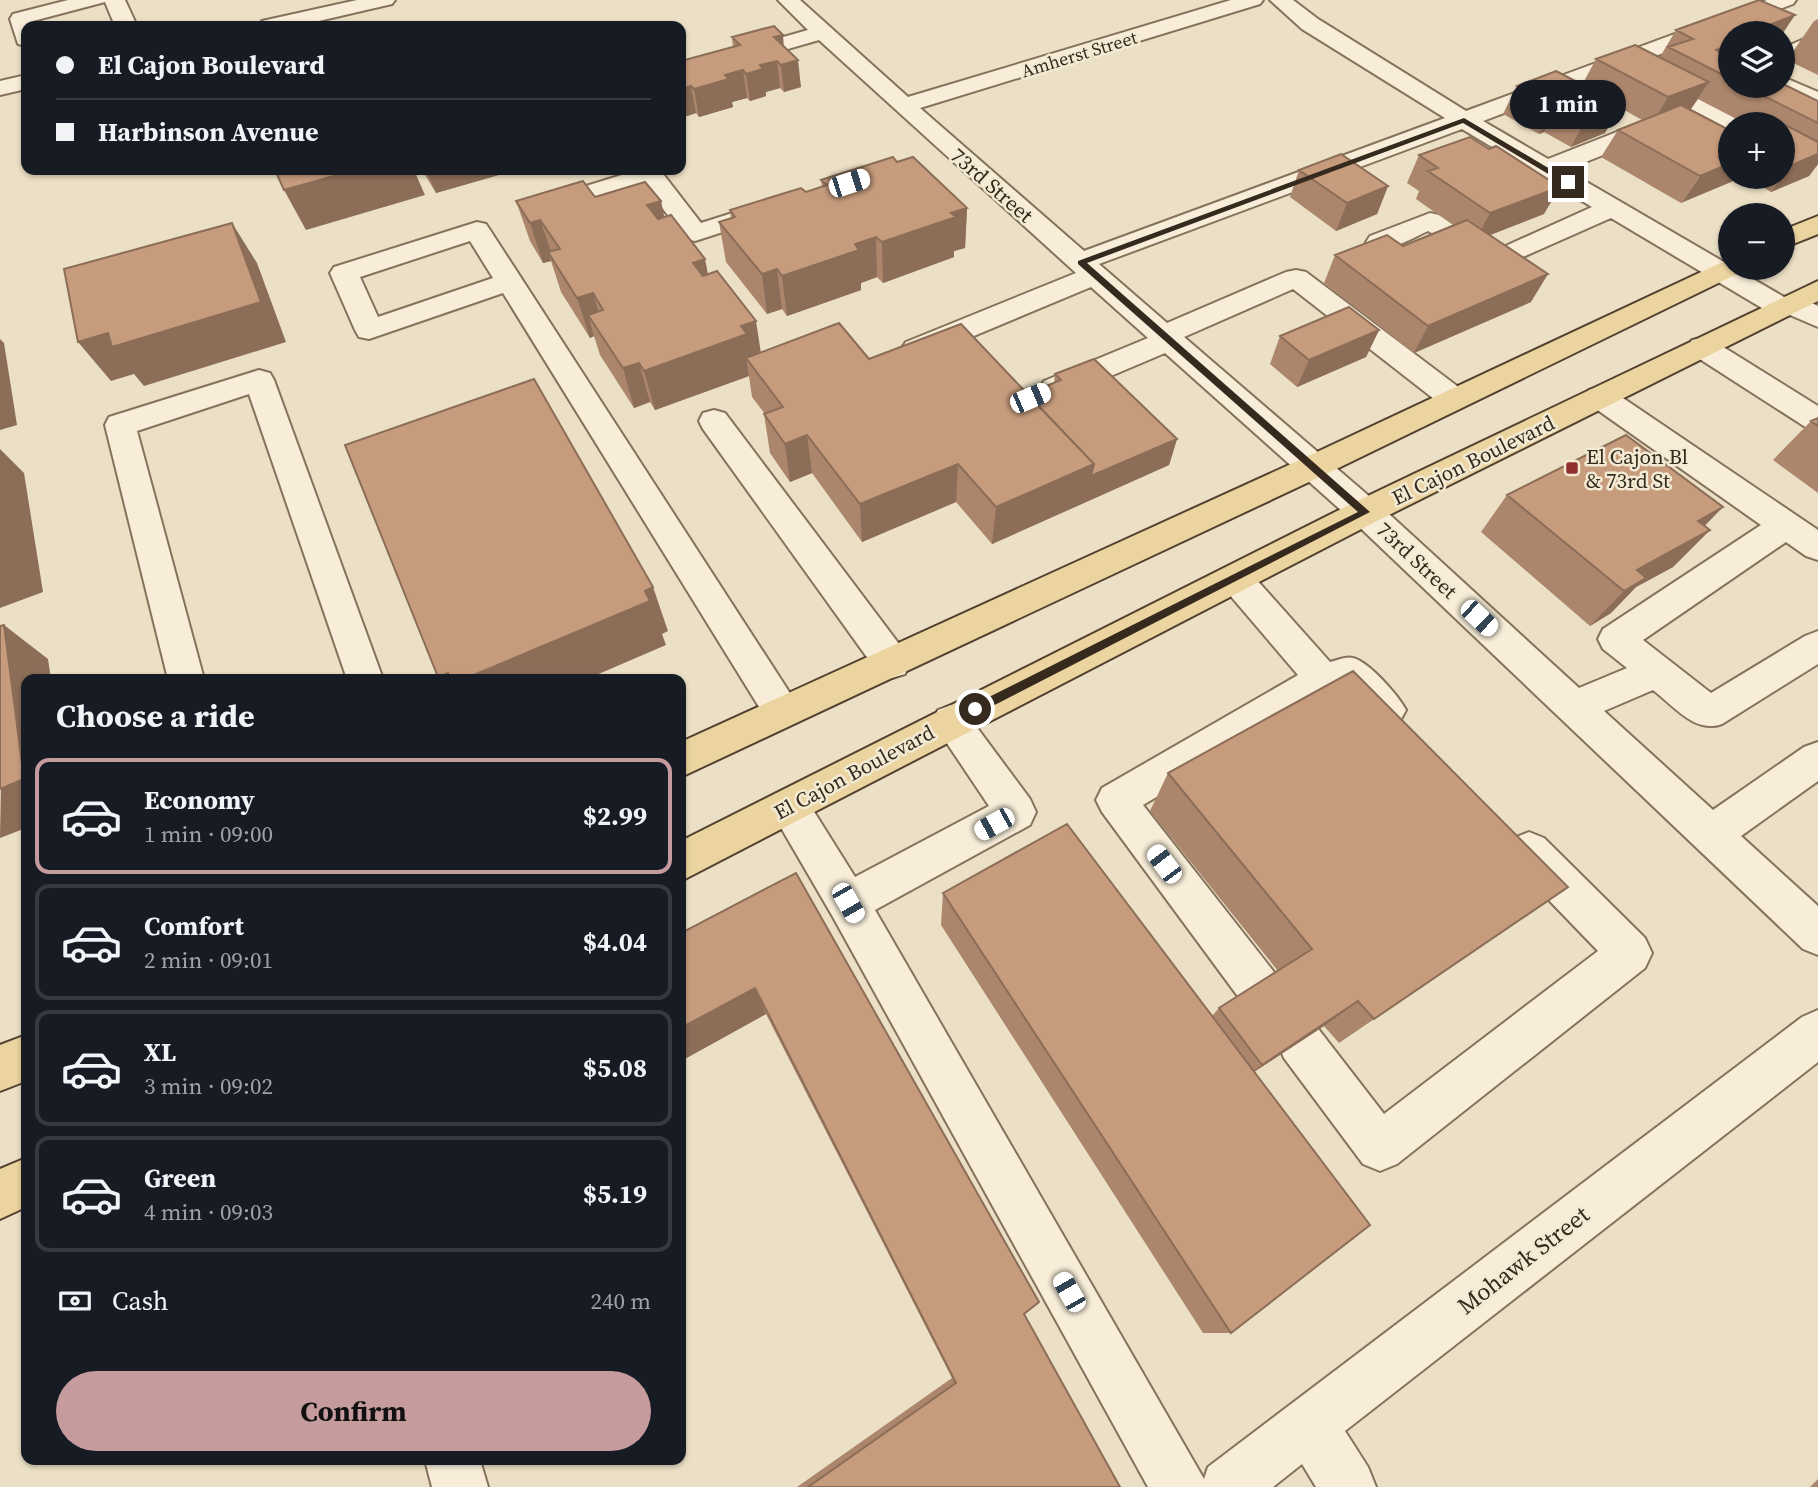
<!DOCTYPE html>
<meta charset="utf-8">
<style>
body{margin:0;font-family:"Source Serif 4",serif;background:#20242c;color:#f1f3f6;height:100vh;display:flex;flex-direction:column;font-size:26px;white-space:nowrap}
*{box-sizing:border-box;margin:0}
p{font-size:23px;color:#9ea1a6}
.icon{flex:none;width:38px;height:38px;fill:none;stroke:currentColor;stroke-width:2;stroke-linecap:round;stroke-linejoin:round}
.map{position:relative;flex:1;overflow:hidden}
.sheet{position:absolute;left:21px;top:674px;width:665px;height:791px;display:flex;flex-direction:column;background:#171b24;border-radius:14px;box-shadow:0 2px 5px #0004}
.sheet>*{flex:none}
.top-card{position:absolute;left:21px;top:21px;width:665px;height:154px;border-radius:14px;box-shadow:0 2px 5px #0004;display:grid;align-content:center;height:154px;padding:0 35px;background:#171b24}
.buttons{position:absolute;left:1718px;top:21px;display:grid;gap:14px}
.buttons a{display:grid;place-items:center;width:77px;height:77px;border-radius:50%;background:#171b24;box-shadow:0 2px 5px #0004;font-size:35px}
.end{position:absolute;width:32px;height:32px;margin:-16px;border:9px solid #362a1f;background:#fff;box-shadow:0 0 0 4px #fff}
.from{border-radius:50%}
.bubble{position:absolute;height:49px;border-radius:24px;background:#171b24;box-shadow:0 2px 5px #0004;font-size:23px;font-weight:700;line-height:49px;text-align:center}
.car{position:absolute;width:21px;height:42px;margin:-21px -10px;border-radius:9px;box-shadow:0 0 5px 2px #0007;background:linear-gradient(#fff 24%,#345 0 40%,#fff 0 76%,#345 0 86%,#fff 0)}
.top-card b{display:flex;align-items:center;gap:24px;height:66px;font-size:26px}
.top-card b+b{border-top:2px solid #363941}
.top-card i{width:18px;height:18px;background:#f1f3f6}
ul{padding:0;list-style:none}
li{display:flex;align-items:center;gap:21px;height:116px;margin:0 14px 10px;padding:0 21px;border:4px solid #363941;border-radius:14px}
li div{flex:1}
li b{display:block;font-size:26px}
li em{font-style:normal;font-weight:700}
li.current{border-color:#c59b9d}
li>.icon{width:63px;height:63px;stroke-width:1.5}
h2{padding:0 35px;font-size:32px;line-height:84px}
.pay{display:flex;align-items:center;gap:18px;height:77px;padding:0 35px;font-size:26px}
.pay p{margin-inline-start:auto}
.primary-button{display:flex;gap:14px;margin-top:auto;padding:14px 35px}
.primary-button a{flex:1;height:80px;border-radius:42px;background:#c59b9d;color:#111;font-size:28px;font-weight:700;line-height:80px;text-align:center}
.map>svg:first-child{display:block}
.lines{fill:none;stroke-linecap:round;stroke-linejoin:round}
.minor-casing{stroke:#85725c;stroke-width:4}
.major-casing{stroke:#534130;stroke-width:4}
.minor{fill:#f7edd8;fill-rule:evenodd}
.major{fill:#ecd4a0;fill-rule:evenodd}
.wall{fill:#ab866c}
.shaded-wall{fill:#8b6d58}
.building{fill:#c79c7d;stroke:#8b6d58;stroke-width:2}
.route{fill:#362a1f}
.poi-dot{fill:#903031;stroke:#f3ead4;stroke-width:2.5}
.labels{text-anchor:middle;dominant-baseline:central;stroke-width:5;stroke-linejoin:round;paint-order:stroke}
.far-street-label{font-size:18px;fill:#362a1f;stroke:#f3ead4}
.street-label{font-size:21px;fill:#362a1f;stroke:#f3ead4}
.poi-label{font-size:21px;fill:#362a1f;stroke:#f3ead4;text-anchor:start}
.near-street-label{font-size:24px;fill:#362a1f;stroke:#f3ead4}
</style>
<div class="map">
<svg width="1818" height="1487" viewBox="0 0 1818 1487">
<rect width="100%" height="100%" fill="#ebe0c5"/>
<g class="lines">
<defs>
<path id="minor" d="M 68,0 L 125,0 L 137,26 L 115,26 L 105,2 L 33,21 L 34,26 L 26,26 L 26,46 L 18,44 L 10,19 L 13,14 Z
M 357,0 L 395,0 L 392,4 L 297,26 L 259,26 L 262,21 Z
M 778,0 L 800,0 L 908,97 L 1231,0 L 1263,0 L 1260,4 L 920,108 L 1084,251 L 1445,118 L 1302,29 L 1270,0 L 1293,0 L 1318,19 L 1466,111 L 1767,0 L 1796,0 L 1793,4 L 1483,121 L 1548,159 L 1632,126 L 1641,124 L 1650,126 L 1653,131 L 1650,136 L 1566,170 L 1784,297 C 1797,294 1807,301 1818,306 L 1818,327 L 1790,315 L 1782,317 L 1772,314 L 1611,218 L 1498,268 L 1488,266 L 1428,231 C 1410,239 1389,253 1370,248 L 1366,242 L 1370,236 L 1430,213 L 1439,215 L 1499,249 L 1592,207 L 1462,129 L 1099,264 L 1167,323 L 1286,272 L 1296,270 L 1306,272 L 1465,392 L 1469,399 L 1465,406 L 1454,409 L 1443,406 L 1293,289 L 1184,337 L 1377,503 L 1579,688 L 1627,668 L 1603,649 L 1598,639 L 1603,629 L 1761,525 L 1589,404 L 1585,397 L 1589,390 L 1600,387 L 1611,390 L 1818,530 L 1818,560 L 1806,556 L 1786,542 L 1643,640 L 1711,693 L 1805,636 L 1818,631 L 1818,664 L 1722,724 C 1695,734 1674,706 1653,690 L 1604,711 L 1713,810 L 1804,747 L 1818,742 L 1818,781 L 1741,836 L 1818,906 L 1818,955 L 1803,949 L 1353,521 L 1165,353 L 1066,395 L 1055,398 L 1044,395 L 1040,388 L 1044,381 L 1148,338 L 1091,287 L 926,356 L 916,358 L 906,356 L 901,349 L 906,342 L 1076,273 L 819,40 L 681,80 L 681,66 L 808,30 Z
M 1818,33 L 1818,48 L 1783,63 L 1783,48 Z
M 26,75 L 26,89 L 0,95 L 0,81 Z
M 1783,77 L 1818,92 L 1818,108 L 1775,89 L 1773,86 L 1783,86 Z
M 1697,96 L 1745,119 L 1749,124 L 1731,124 L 1731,130 L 1729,129 L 1689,108 L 1685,103 L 1689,98 Z
M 638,170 L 660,170 L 701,223 L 770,201 L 779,204 L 783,209 L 779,214 L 695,241 L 686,239 L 644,184 L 543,215 L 534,212 L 530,207 L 534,202 Z
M 477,222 L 486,224 L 490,230 L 795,701 L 801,712 L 795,723 L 782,728 L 769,723 L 503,293 L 369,339 L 359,337 L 355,330 L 330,273 L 334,267 ZM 470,241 L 493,278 L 378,317 L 360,277 Z
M 1702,338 L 1712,340 L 1818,406 L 1818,431 L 1807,428 L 1692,354 L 1687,347 L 1692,340 Z
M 259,370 L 270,373 L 274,380 L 383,679 L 347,679 L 249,394 L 137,431 L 204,679 L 168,679 L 105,425 L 109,417 Z
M 714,410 L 725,413 L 905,652 L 910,663 L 905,674 L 892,678 L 879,674 L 703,429 L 699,421 L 703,413 Z
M 1235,565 L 1247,569 L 1330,662 C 1338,660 1346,656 1353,658 C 1369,662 1398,695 1406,710 L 1400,721 C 1372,731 1360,707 1342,689 L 1333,691 L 1143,805 L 1277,976 L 1283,991 L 1277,1006 L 1261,1013 L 1245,1006 L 1102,812 L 1096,800 L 1102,788 L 1298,675 L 1223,587 L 1218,578 L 1223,569 Z
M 951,705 L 964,710 L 1030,799 L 1036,812 L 1030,825 L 875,910 L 1204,1479 L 1208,1467 L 1802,1017 L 1818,1010 L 1818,1062 L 1345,1431 L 1368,1467 L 1376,1487 L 1316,1487 L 1302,1464 L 1273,1487 L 1148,1487 L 833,917 L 769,807 L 775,794 L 789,789 L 803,794 L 855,877 L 989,806 L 932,721 L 938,710 Z
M 1529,832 L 1544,838 L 1645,938 L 1652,953 L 1645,968 L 1397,1164 L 1380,1171 L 1363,1164 L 1284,1058 L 1277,1042 L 1284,1026 L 1300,1019 L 1316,1026 L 1384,1114 L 1598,951 L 1514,864 L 1508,851 L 1514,838 Z
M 425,1460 L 480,1460 L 488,1487 L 432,1487 Z"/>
<path id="major" d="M 1818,216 L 1818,234 L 1783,248 L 1783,230 Z
M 1731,258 L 1731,268 L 1743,268 L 1741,272 L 1324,475 L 681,777 L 681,742 L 1302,459 Z
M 1818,281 L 1818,301 L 1377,521 L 681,881 L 681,841 L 1353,503 Z
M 26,1035 L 26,1081 L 0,1091 L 0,1045 Z
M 26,1158 L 26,1207 L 0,1219 L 0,1169 Z"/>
</defs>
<!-- minor casing -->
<use href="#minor" class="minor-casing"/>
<!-- major casing -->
<use href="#major" class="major-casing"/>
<!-- minor -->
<use href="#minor" class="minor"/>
<!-- major -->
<use href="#major" class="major"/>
</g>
<!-- wall -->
<path class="wall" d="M 1818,19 L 1818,75 L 1787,60 L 1814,21 Z
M 1676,30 L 1731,33 L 1731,86 L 1783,86 L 1818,101 L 1818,164 L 1809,176 L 1771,192 L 1746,177 L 1783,177 L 1783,124 L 1746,124 L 1698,99 L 1690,110 L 1731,131 L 1681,203 L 1601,157 L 1618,130 L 1642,120 L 1619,107 L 1605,133 L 1571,147 L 1544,132 L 1539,134 L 1503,114 L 1517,86 L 1582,85 L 1596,59 L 1660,57 Z
M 732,37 L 784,46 L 801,87 L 784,92 L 780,88 L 766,92 L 766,96 L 750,101 L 747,98 L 732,102 L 733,107 L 699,117 L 696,113 L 681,118 L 681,61 L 733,47 Z
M 1419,155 L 1544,214 L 1490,235 L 1531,302 L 1414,353 L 1324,283 L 1335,255 L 1403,246 L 1453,225 L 1416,199 L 1419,191 L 1407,183 Z
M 897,162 L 967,208 L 965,248 L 954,251 L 954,257 L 883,283 L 877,277 L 861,283 L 861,290 L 787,316 L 782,309 L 767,314 L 726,262 L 719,222 L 731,218 L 730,210 L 806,192 L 822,187 L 821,180 Z
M 422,170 L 516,170 L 436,193 Z
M 1299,170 L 1388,186 L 1377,214 L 1336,231 L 1290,197 Z
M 595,197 L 661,201 L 664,217 L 708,274 L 760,352 L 869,359 L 1027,394 L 1054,383 L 1055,374 L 1177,439 L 1169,465 L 992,544 L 956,502 L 862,542 L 812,473 L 790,482 L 770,453 L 764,414 L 765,414 L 752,397 L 749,376 L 655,410 L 650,402 L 634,408 L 600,355 L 594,336 L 590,338 L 561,292 L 551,261 L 543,263 L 530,241 L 516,201 Z
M 1379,330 L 1366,357 L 1297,387 L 1270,364 L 1280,336 Z
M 1818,418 L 1818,493 L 1773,460 L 1811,421 Z
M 1507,495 L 1705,526 L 1710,530 L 1673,567 L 1636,587 L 1611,613 L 1590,626 L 1481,532 Z
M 1168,773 L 1568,887 L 1339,1043 L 1324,1026 L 1254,1072 L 1231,1333 L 1203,1333 L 941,925 L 943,893 L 1212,1016 L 1219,1008 L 1278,971 L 1150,811 Z
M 796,873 L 1024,1314 L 1120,1487 L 797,1487 L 952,1378 L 766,1014 L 681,1061 L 681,933 Z
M 1818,1479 L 1818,1487 L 1810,1487 Z"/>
<!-- shaded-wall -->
<path class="shaded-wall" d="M 1795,15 L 1783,33 L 1750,33 L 1751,32 Z
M 783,35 L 785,62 L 777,61 L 780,88 L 766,92 L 766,96 L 750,101 L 746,74 L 760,65 L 774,37 Z
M 1731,44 L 1731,65 L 1716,50 Z
M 798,60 L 801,87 L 784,92 L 781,65 Z
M 743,70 L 747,98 L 732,102 L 733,107 L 699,117 L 694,89 L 725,75 Z
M 1709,82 L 1691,109 L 1651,125 L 1668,97 Z
M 691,86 L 696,113 L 681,118 L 681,89 Z
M 1559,104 L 1544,132 L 1539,134 L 1554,107 Z
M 1621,105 L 1605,133 L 1571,147 L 1586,119 Z
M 1818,154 L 1818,164 L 1809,176 L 1771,192 L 1792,165 Z
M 1731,163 L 1731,177 L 1743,177 L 1681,203 L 1700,176 Z
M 355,170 L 414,170 L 425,195 L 306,230 L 284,190 Z
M 426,170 L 516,170 L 436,193 Z
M 1388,186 L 1377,214 L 1336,231 L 1347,203 Z
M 1560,187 L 1544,214 L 1475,241 L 1490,213 Z
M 661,201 L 669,241 L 647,205 Z
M 967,208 L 965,248 L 954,251 L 954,257 L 883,283 L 882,242 L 951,213 Z
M 540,220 L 554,260 L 548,252 L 551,261 L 543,263 L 530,223 Z
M 232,223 L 257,263 L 286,342 L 144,386 L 134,374 L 111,381 L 78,342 Z
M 876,237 L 877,277 L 861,283 L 861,290 L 787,316 L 782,276 L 855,244 Z
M 705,259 L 713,299 L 693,263 Z
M 777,269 L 782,309 L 767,314 L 762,274 Z
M 1548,274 L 1531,302 L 1414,353 L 1428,326 Z
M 593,293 L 605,333 L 588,315 L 594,336 L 590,338 L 577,298 Z
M 756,321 L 762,360 L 746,358 L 749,376 L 655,410 L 644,371 L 741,326 Z
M 1379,330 L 1366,357 L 1297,387 L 1309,360 Z
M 0,339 L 4,343 L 17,425 L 0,430 Z
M 639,363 L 650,402 L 634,408 L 623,368 Z
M 807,435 L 812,473 L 790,482 L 785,444 Z
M 1177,439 L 1169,465 L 992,544 L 996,507 L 1094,464 Z
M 0,449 L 24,473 L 43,592 L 0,608 Z
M 958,464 L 956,502 L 862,542 L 860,504 Z
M 1723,507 L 1690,541 L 1710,530 L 1673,567 L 1636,587 L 1611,613 L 1590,626 L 1624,591 L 1637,570 L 1698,521 Z
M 653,587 L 668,631 L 662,634 L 666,645 L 587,679 L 464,679 Z
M 4,625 L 48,659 L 51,679 L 26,679 L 26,828 L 0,838 Z
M 448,673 L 452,679 L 439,679 L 438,677 Z
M 755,988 L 766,1014 L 681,1061 L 681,1028 Z
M 1358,1001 L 1324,1026 L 1234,1085 L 1262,1065 Z"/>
<!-- building -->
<path class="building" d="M 1759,0 L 1795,15 L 1751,32 L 1754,33 L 1731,33 L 1731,44 L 1716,50 L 1731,58 L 1731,79 L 1668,47 L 1693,39 L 1676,30 Z
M 774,26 L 783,35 L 774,37 L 798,60 L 781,65 L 777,61 L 760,65 L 763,69 L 746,74 L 743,70 L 725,75 L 729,79 L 694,89 L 691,86 L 681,89 L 681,61 L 740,45 L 732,37 Z
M 1635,45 L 1709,82 L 1668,97 L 1596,59 Z
M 1556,71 L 1621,105 L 1586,119 L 1559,104 L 1554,107 L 1517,86 Z
M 1783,84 L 1818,101 L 1818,123 L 1744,86 L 1783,86 Z
M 1681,105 L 1731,131 L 1731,163 L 1700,176 L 1618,130 Z
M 1768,116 L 1818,142 L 1818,154 L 1792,165 L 1783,159 L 1783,124 L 1748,124 Z
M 1470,137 L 1489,149 L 1496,146 L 1560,187 L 1490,213 L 1428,171 L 1438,168 L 1419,155 Z
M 1341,154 L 1388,186 L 1347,203 L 1299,170 Z
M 893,157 L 897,162 L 913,157 L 967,208 L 951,213 L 956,217 L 882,242 L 876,237 L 855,244 L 859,250 L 782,276 L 777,269 L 762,274 L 719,222 L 735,217 L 730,210 L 801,188 L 806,192 L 827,185 L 821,180 Z
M 275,170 L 355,170 L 284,190 Z
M 583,181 L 595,197 L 645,182 L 661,201 L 647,205 L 658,219 L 671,215 L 705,259 L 693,263 L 703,276 L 717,271 L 756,321 L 741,326 L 747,334 L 644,371 L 639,363 L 623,368 L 588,315 L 603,310 L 593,293 L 577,298 L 548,252 L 560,249 L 540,220 L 530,223 L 516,201 Z
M 1467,220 L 1548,274 L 1428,326 L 1335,255 L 1387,235 L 1403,246 Z
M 232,223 L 261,302 L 112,347 L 108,333 L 78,342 L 64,269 Z
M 1349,307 L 1379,330 L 1309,360 L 1280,336 Z
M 839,323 L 869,359 L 961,324 L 1094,464 L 996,507 L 958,464 L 860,504 L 807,435 L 785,444 L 764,414 L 783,407 L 746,358 Z
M 1094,359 L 1177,439 L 1091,476 L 1094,464 L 1027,394 L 1061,380 L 1055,374 Z
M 534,379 L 653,587 L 645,591 L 650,601 L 464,679 L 450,679 L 448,673 L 438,677 L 345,445 Z
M 1818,418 L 1818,426 L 1811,421 Z
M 1626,435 L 1723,507 L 1698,521 L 1710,530 L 1637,570 L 1646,578 L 1624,591 L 1507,495 Z
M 4,625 L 24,779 L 0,789 L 0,626 Z
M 1353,671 L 1568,887 L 1374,1019 L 1358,1001 L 1262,1065 L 1219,1008 L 1312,949 L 1168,773 Z
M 1067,824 L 1370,1225 L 1231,1333 L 943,893 Z
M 796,873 L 1039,1302 L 1024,1314 L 1120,1487 L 808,1487 L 956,1383 L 755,988 L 681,1028 L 681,933 Z"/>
<!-- route -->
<path class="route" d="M 1464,118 L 1572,182 L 1565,184 L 1463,123 L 1087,263 L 1370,512 L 979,713 L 971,713 L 971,706 L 1358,512 L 1078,264 L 1078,261 Z"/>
<!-- markers -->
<rect class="poi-dot" x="1565" y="461" width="14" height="14" rx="3.5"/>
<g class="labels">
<!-- far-street labels -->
<g class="far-street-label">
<text transform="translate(1079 54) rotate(-17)">Amherst Street</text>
</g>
<!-- street labels -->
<g class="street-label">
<text transform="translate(992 185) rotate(41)">73rd Street</text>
<text transform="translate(1473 460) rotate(-26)">El Cajon Boulevard</text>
<text transform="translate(1417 560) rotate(43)">73rd Street</text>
<text transform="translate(854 772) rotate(-28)">El Cajon Boulevard</text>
</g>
<!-- poi labels -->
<g class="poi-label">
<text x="1586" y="456">El Cajon Bl<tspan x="1586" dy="24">&amp; 73rd St</tspan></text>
</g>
<!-- near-street labels -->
<g class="near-street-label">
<text transform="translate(1523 1260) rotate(-38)">Mohawk Street</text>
</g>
</g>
</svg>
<div class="buttons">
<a><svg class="icon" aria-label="layers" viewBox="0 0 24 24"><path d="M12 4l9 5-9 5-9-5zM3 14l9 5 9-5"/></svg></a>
<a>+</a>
<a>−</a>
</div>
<i class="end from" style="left:975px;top:709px"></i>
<i class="end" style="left:1568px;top:182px"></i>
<div class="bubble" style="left:1510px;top:80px;width:116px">1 min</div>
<i class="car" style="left:849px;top:183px;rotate:72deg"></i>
<i class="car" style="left:1030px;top:398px;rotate:67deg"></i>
<i class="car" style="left:1479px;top:618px;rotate:133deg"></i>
<i class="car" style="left:994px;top:824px;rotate:241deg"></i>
<i class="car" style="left:1164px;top:864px;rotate:323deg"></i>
<i class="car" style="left:848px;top:903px;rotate:150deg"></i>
<i class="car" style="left:1069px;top:1292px;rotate:330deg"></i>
<div class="top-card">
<b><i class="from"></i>El Cajon Boulevard</b>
<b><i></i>Harbinson Avenue</b>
</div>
<section class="sheet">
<h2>Choose a ride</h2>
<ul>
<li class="current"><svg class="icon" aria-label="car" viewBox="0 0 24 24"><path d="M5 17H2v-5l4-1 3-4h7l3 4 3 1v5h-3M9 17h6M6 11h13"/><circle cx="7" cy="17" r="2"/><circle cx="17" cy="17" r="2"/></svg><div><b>Economy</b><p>1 min · 09:00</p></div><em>$2.99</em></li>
<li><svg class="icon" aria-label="car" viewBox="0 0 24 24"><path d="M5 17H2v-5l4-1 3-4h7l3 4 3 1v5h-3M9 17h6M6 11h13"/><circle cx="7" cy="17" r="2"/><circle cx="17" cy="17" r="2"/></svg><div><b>Comfort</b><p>2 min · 09:01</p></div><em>$4.04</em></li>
<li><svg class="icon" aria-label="car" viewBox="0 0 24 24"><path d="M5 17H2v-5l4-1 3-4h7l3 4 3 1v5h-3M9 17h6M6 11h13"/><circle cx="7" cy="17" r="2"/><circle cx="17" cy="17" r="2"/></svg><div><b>XL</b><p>3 min · 09:02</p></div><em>$5.08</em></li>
<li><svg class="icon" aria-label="car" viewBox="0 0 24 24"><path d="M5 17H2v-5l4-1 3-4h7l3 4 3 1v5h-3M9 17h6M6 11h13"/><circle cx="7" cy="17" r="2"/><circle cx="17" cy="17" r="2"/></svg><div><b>Green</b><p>4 min · 09:03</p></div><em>$5.19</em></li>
</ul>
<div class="pay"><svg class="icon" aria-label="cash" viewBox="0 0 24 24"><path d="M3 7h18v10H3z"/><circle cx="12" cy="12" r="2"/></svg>Cash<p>240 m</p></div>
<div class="primary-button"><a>Confirm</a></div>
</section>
</div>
